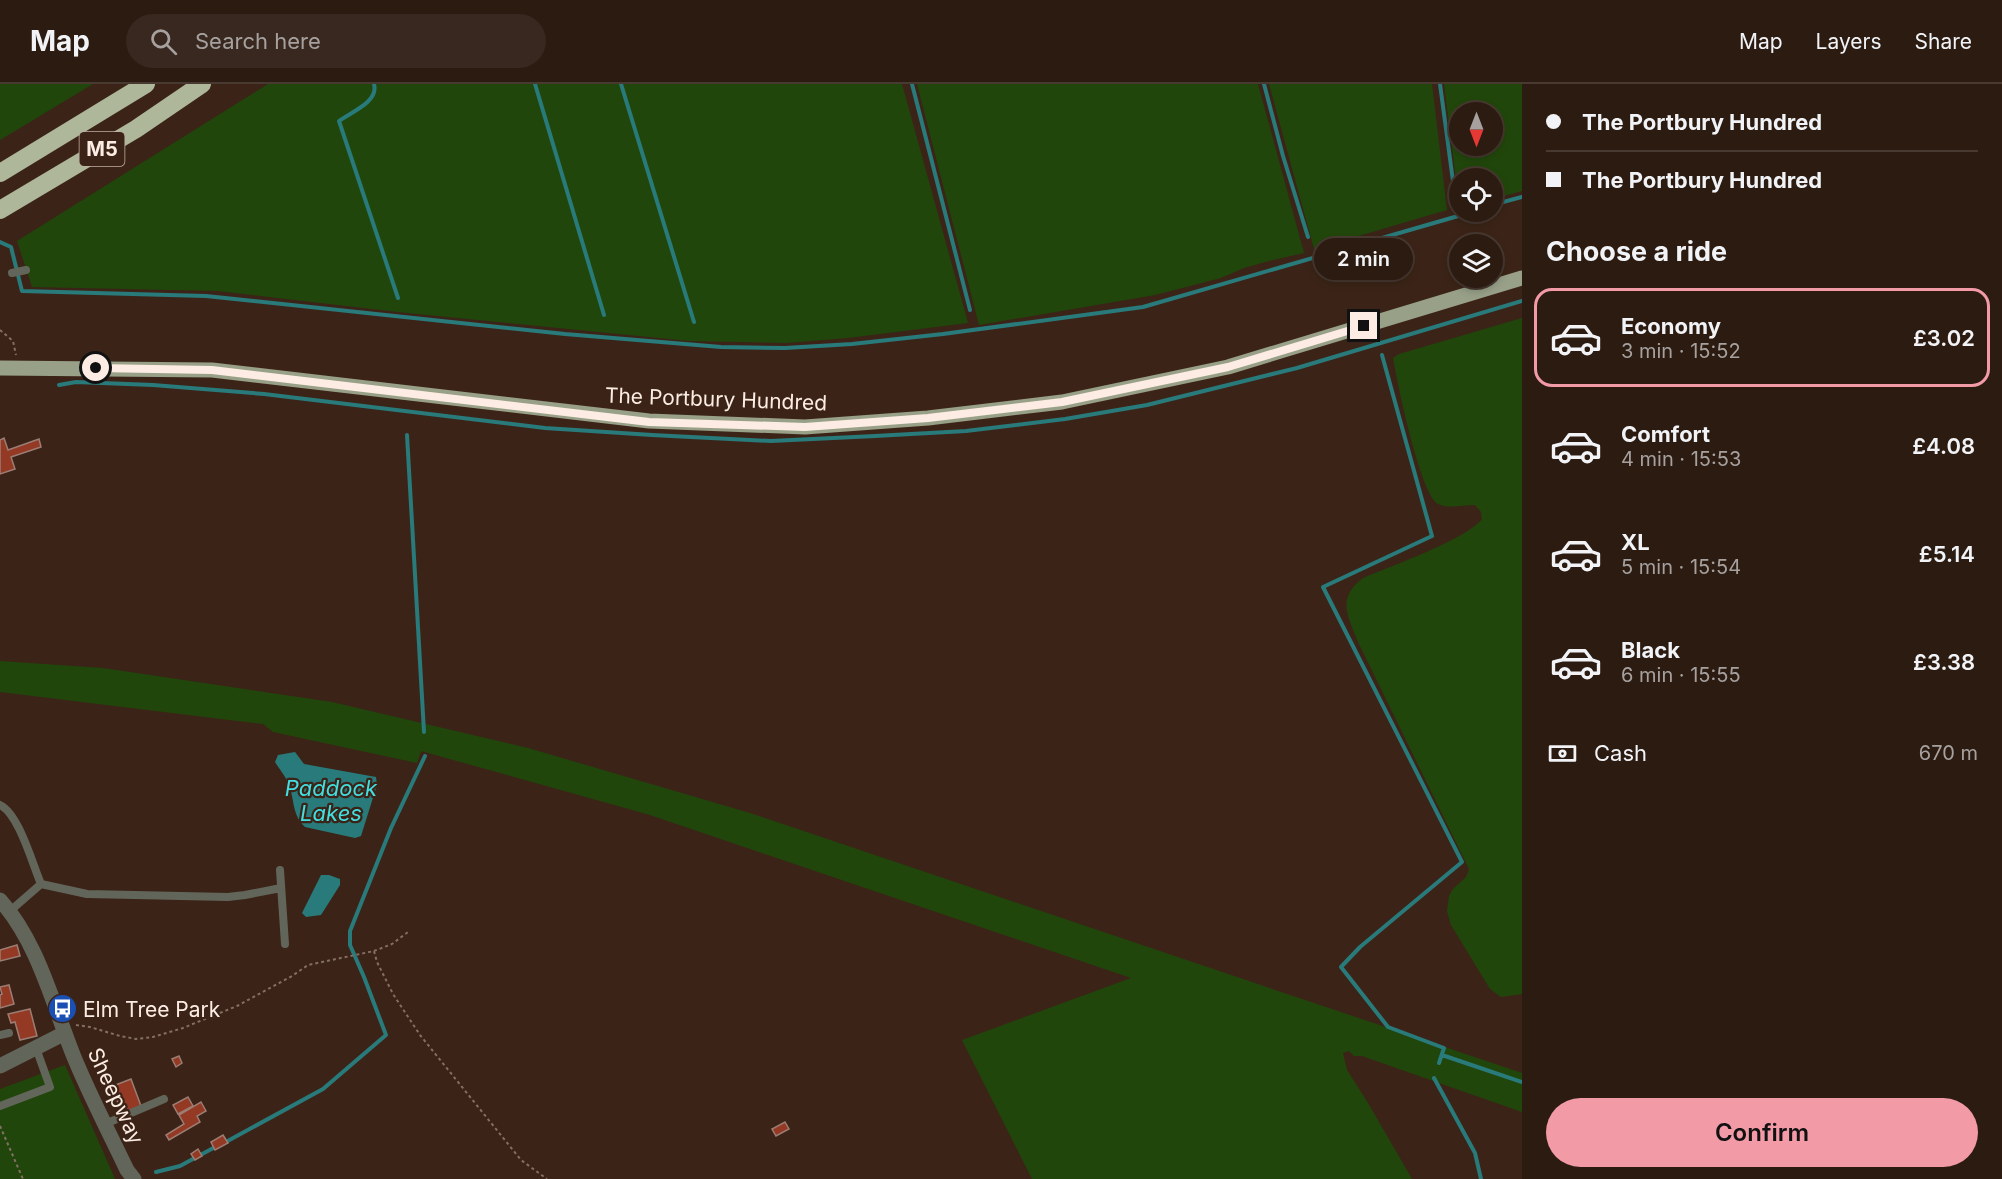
<!DOCTYPE html>
<meta charset="utf-8">
<style>
body{margin:0;font-family:Inter,sans-serif;background:#38281f;color:#f1f3f6;height:100vh;display:flex;flex-direction:column;font-size:22px;white-space:nowrap}
*{box-sizing:border-box;margin:0}
p{font-size:20px;color:#a6a19f}
.icon{flex:none;width:33px;height:33px;fill:none;stroke:currentColor;stroke-width:2;stroke-linecap:round;stroke-linejoin:round}
.map{position:relative;flex:1;overflow:hidden}
.drawer{display:flex;flex-direction:column;background:#2c1b11;width:480px}
.drawer>*{flex:none}
.guide{display:grid;align-content:center;height:132px;padding:0 24px;background:#2c1b11}
.needle{width:39px;rotate:180deg}
.controls{position:absolute;left:1449px;top:18px;display:grid;gap:12px}
.controls a{display:grid;place-items:center;width:54px;height:54px;border-radius:50%;background:#2c1b11;box-shadow:0 3px 9px #0003,0 0 0 2px #483931;font-size:30px}
.end{position:absolute;width:27px;height:27px;margin:-14px;border:8px solid #fcece3;background:#111;box-shadow:0 0 0 3px #111}
.from{border-radius:50%}
.bubble{position:absolute;height:42px;border-radius:21px;background:#2c1b11;box-shadow:0 3px 9px #0003,0 0 0 2px #483931;font-size:20px;font-weight:600;line-height:42px;text-align:center}
.guide b{display:flex;align-items:center;gap:21px;height:57px;font-size:22px}
.guide b+b{border-top:2px solid #483931}
.guide i{width:15px;height:15px;background:#f1f3f6}
ul{padding:0;list-style:none}
li{display:flex;align-items:center;gap:18px;height:99px;margin:0 12px 9px;padding:0 12px;border:3px solid transparent;border-radius:18px}
li div{flex:1}
li b{display:block;font-size:22px}
li em{font-style:normal;font-weight:600}
li.active{border-color:#f39aa7}
li>.icon{width:54px;height:54px;stroke-width:1.5}
h2{padding:0 24px;font-size:27px;line-height:72px}
.pay{display:flex;align-items:center;gap:15px;height:66px;padding:0 24px;font-size:22px}
.pay p{margin-inline-start:auto}
.cta{display:flex;gap:12px;margin-top:auto;padding:12px 24px}
.cta a{flex:1;height:69px;border-radius:36px;background:#f39aa7;color:#111;font-size:24px;font-weight:600;line-height:69px;text-align:center}
header{display:flex;align-items:center;gap:36px;box-sizing:border-box;height:84px;padding:0 30px;background:#2c1b11;border-bottom:2px solid #483931}
header strong{font-size:28px}
nav{display:flex;gap:33px;margin-inline-start:auto;font-size:21px}
.search{width:420px;height:54px;background:#38281f;display:flex;align-items:center;gap:15px;box-sizing:border-box;padding:0 21px;border-radius:33px;color:#a6a19f;font-size:22px}
main{display:flex;flex:1;min-height:0}
.map>svg:first-child{display:block}
.green{fill:#21460b;fill-rule:evenodd}
.water{fill:#297a7b}
.lines{fill:none;stroke-linecap:round;stroke-linejoin:round}
.stream{stroke:#297a7b;stroke-width:4}
.building{fill:#943923;stroke:#9c7d74;stroke-width:1.5}
.path{stroke:#836f63;stroke-width:2;stroke-dasharray:3 3;stroke-linecap:butt}
.lane{stroke:#62655a;stroke-width:8}
.street{stroke:#62655a;stroke-width:15}
.primary{stroke:#98a088;stroke-width:15}
.highway{stroke:#aeb79a;stroke-width:18}
.route{stroke:#fcece3;stroke-width:8}
.labels{text-anchor:middle;dominant-baseline:central;stroke-width:4.5;stroke-linejoin:round;paint-order:stroke}
.shield{fill:#3b2417;stroke:#c2b0a6;stroke-width:1.5}
.shield-label{font-size:20px;font-weight:bold;fill:#fcece3}
.street-label{font-size:21px;fill:#fcece3;stroke:#3b2417}
.poi-label{font-size:21px;fill:#fcece3;stroke:#3b2417;text-anchor:start}
.water-label{font-size:22px;font-style:italic;fill:#42dee0;stroke:#3b2417}
</style>
<header>
<strong>Map</strong>
<div class="search"><svg class="icon" aria-label="search" viewBox="0 0 24 24"><circle cx="10" cy="10" r="6"/><path d="M15 15l6 6"/></svg>Search here</div>
<nav><a>Map</a><a>Layers</a><a>Share</a></nav>
</header>
<main>
<div class="map">
<svg width="1522" height="1095" viewBox="0 0 1522 1095">
<rect width="100%" height="100%" fill="#3b2417"/>
<!-- green -->
<path class="green" d="M 0,0 L 93,0 L 0,56 Z
M 268,0 L 902,0 L 968,239 L 848,254 L 786,259 L 689,257 L 398,228 L 218,207 L 32,203 L 17,157 Z
M 917,0 L 1258,0 L 1304,169 L 1269,177 L 1244,184 L 1221,194 L 1155,211 L 979,241 Z
M 1269,0 L 1432,0 L 1447,126 L 1314,165 Z
M 1444,0 L 1522,0 L 1522,107 L 1493,115 L 1492,94 L 1460,94 L 1459,119 ZM 1460,28 L 1492,28 L 1492,62 L 1460,62 Z
M 1522,234 L 1522,910 L 1501,913 L 1490,905 L 1451,841 L 1447,827 L 1449,812 L 1453,805 L 1466,793 L 1469,785 L 1358,558 C 1348,533 1336,514 1363,494 C 1389,483 1467,455 1482,435 L 1481,428 L 1475,421 C 1463,421 1448,425 1438,420 C 1420,410 1397,297 1393,274 L 1399,270 Z
M 0,577 L 103,584 L 332,618 L 528,664 L 750,729 L 1522,989 L 1522,1028 L 1362,972 L 1354,972 L 1349,967 L 1343,969 L 1347,986 L 1368,1019 L 1412,1095 L 1032,1095 L 962,956 L 1131,894 L 650,731 L 421,667 L 417,679 L 273,648 L 263,640 L 0,608 Z
M 65,981 L 115,1095 L 0,1095 L 0,1005 Z"/>
<!-- water -->
<path class="water" d="M 295,668 L 304,680 L 376,693 L 377,701 L 361,752 L 355,754 L 305,743 C 291,730 295,714 288,699 C 285,691 279,685 275,678 L 278,671 Z
M 321,791 L 329,791 L 340,795 L 340,801 L 321,831 L 306,833 L 302,829 Z"/>
<g class="lines">
<!-- stream -->
<path class="stream" d="M 374,0 C 379,18 351,28 339,37 L 398,214
M 535,0 L 604,231
M 621,0 L 694,238
M 912,0 L 970,226
M 1264,0 L 1283,72 L 1308,153
M 1440,0 L 1455,112
M 1492,121 L 1522,113
M 0,158 L 11,163 L 22,207 L 206,212 L 565,250 L 721,263 L 785,264 L 852,260 L 943,250 L 1143,223 L 1472,128
M 1382,271 L 1432,452 L 1323,503 L 1462,778 L 1360,863 L 1341,883 L 1388,943 L 1444,964 L 1439,979
M 59,301 L 76,298 L 153,301 L 264,310 L 545,344 L 652,351 L 771,357 L 875,352 L 966,347 L 1065,335 L 1147,321 L 1297,284 L 1522,217
M 407,351 L 424,648
M 1442,971 L 1522,998
M 1434,994 L 1475,1069 L 1481,1095
M 224,1059 L 323,1005 L 386,951 L 364,893 L 350,861 L 350,847 L 391,744 L 425,672
M 156,1088 L 180,1082 L 217,1062"/>
</g>
<!-- building -->
<path class="building" d="M 4,354 L 8,366 L 39,355 L 41,363 L 11,373 L 15,385 L 0,390 L 0,356 Z
M 17,861 L 20,872 L 0,877 L 0,866 Z
M 9,901 L 14,920 L 0,924 L 0,911 L 2,910 L 0,903 Z
M 30,925 L 37,952 L 20,956 L 15,938 L 11,939 L 8,930 Z
M 179,972 L 182,979 L 176,983 L 172,975 Z
M 131,995 L 141,1022 L 124,1029 L 116,1015 L 118,1013 L 113,1002 Z
M 188,1013 L 193,1022 L 178,1030 L 173,1021 Z
M 201,1018 L 206,1027 L 197,1032 L 200,1038 L 169,1056 L 166,1051 L 184,1040 L 179,1031 Z
M 785,1038 L 789,1045 L 776,1052 L 772,1045 Z
M 223,1051 L 228,1059 L 215,1066 L 211,1058 Z
M 198,1065 L 202,1072 L 195,1076 L 191,1070 Z"/>
<g class="lines">
<!-- path -->
<path class="path" d="M 0,246 L 13,257 L 16,271
M 374,867 L 377,878 L 393,910 L 420,951 L 521,1076 L 547,1095
M 76,941 L 90,943 L 120,952 L 136,955 L 153,953 L 183,944 L 237,922 L 292,892 L 308,881 L 374,867 L 392,860 L 408,848
M 0,1042 L 23,1095"/>
<!-- lane -->
<path class="lane" d="M 12,189 L 26,186
M 0,721 C 19,730 32,779 41,800 L 10,827
M 280,786 L 285,860
M 41,800 L 87,810 L 228,813 L 245,811 L 281,804
M 0,951 L 9,949
M 0,1022 L 50,1003 L 36,964
M 105,1040 L 164,1015"/>
<!-- street -->
<path class="street" d="M 0,816 C 38,858 53,921 74,973 C 90,1012 109,1048 127,1086 L 134,1095
M 0,982 L 65,949"/>
<!-- primary -->
<path class="primary" d="M 0,284 L 212,286 L 649,337 L 805,343 L 928,334 L 1062,318 L 1228,283 L 1522,194"/>
<!-- highway -->
<path class="highway" d="M 0,89 L 146,0
M 0,126 L 136,45 L 202,0"/>
</g>
<g class="lines">
<!-- route -->
<path class="route" d="M 96,284 L 212,286 L 649,338 L 805,343 L 928,334 L 1062,318 L 1228,283 L 1364,242"/>
</g>
<!-- icons -->
<defs>
<symbol id="bus-disc" viewBox="-11 -11 22 22"><circle r="9.5" fill="#1a4fb4" stroke="#3b2417"/><path d="M-5-6H5V4H4V6H2V4H-2V6H-4V4H-5ZM-3.5-4V0h7V-4ZM-3.5 1.2v1.5H-2V1.2ZM2 1.2v1.5H3.5V1.2Z" fill="#fff"/></symbol>
</defs>
<g fill-rule="evenodd">
<use href="#bus-disc" x="46" y="908" width="33" height="33"/>
</g>
<g class="labels">
<!-- shield labels -->
<rect class="shield" x="79.5" y="48" width="45" height="34" rx="4.5"/>
<g class="shield-label">
<text x="102" y="65">M5</text>
</g>
<!-- street labels -->
<g class="street-label">
<text transform="translate(716 315) rotate(2)">The Portbury Hundred</text>
<text transform="translate(116 1012) rotate(65)">Sheepway</text>
</g>
<!-- poi labels -->
<g class="poi-label">
<text x="83" y="925">Elm Tree Park</text>
</g>
<!-- water labels -->
<g class="water-label">
<text x="331" y="704">Paddock<tspan x="331" dy="25">Lakes</tspan></text>
</g>
</g>
</svg>
<div class="controls">
<a><svg class="needle" viewBox="-14 -14 28 28"><path d="M0-13l5 13h-10z" fill="#e53935"/><path d="M0 13l5-13h-10z" fill="#a6a19f"/></svg></a>
<a><svg class="icon" aria-label="locate" viewBox="0 0 24 24"><circle cx="12" cy="12" r="6"/><path d="M12 2v4M12 18v4M2 12h4M18 12h4"/></svg></a>
<a><svg class="icon" aria-label="layers" viewBox="0 0 24 24"><path d="M12 4l9 5-9 5-9-5zM3 14l9 5 9-5"/></svg></a>
</div>
<i class="end from" style="left:96px;top:284px"></i>
<i class="end" style="left:1364px;top:242px"></i>
<div class="bubble" style="left:1314px;top:154px;width:99px">2 min</div>
</div>
<section class="drawer">
<div class="guide">
<b><i class="from"></i>The Portbury Hundred</b>
<b><i></i>The Portbury Hundred</b>
</div>
<h2>Choose a ride</h2>
<ul>
<li class="active"><svg class="icon" aria-label="car" viewBox="0 0 24 24"><path d="M5 17H2v-5l4-1 3-4h7l3 4 3 1v5h-3M9 17h6M6 11h13"/><circle cx="7" cy="17" r="2"/><circle cx="17" cy="17" r="2"/></svg><div><b>Economy</b><p>3 min · 15:52</p></div><em>£3.02</em></li>
<li><svg class="icon" aria-label="car" viewBox="0 0 24 24"><path d="M5 17H2v-5l4-1 3-4h7l3 4 3 1v5h-3M9 17h6M6 11h13"/><circle cx="7" cy="17" r="2"/><circle cx="17" cy="17" r="2"/></svg><div><b>Comfort</b><p>4 min · 15:53</p></div><em>£4.08</em></li>
<li><svg class="icon" aria-label="car" viewBox="0 0 24 24"><path d="M5 17H2v-5l4-1 3-4h7l3 4 3 1v5h-3M9 17h6M6 11h13"/><circle cx="7" cy="17" r="2"/><circle cx="17" cy="17" r="2"/></svg><div><b>XL</b><p>5 min · 15:54</p></div><em>£5.14</em></li>
<li><svg class="icon" aria-label="car" viewBox="0 0 24 24"><path d="M5 17H2v-5l4-1 3-4h7l3 4 3 1v5h-3M9 17h6M6 11h13"/><circle cx="7" cy="17" r="2"/><circle cx="17" cy="17" r="2"/></svg><div><b>Black</b><p>6 min · 15:55</p></div><em>£3.38</em></li>
</ul>
<div class="pay"><svg class="icon" aria-label="cash" viewBox="0 0 24 24"><path d="M3 7h18v10H3z"/><circle cx="12" cy="12" r="2"/></svg>Cash<p>670 m</p></div>
<div class="cta"><a>Confirm</a></div>
</section>
</main>
